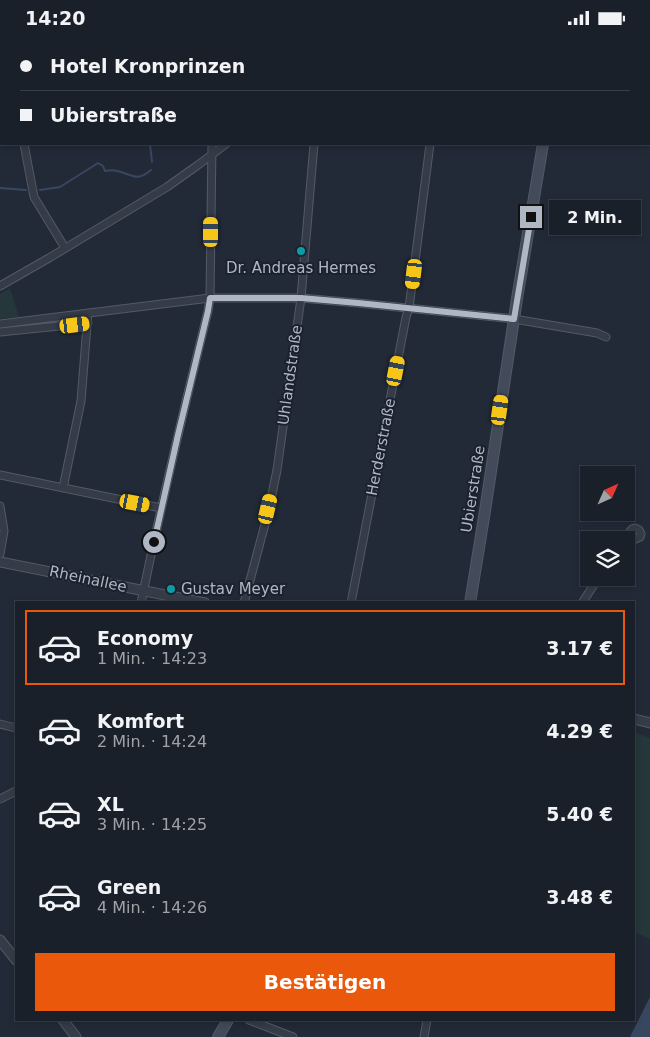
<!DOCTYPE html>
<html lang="de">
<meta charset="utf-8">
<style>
body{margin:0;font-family:"DejaVu Sans",sans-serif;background:#272d36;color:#f1f3f6;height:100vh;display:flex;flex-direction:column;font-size:19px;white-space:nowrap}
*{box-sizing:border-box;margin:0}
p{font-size:16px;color:#9fa3a8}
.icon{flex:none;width:28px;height:28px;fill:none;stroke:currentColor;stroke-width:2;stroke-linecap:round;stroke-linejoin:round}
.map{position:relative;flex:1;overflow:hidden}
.sheet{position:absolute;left:15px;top:566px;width:620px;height:420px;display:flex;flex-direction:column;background:#1a202a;border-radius:0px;box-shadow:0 2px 8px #0003,0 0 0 1px #383e47}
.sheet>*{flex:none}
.guide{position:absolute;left:0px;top:0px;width:650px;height:110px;box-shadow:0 2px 8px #0003,0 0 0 1px #383e47;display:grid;align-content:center;height:110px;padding:0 20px;background:#1a202a}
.needle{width:32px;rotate:45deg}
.fabs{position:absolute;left:580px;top:431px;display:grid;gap:10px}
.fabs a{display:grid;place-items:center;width:55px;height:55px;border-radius:0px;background:#1a202a;box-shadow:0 2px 8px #0003,0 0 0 1px #383e47;font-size:25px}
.end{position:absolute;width:22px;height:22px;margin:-11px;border:6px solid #b0b7c4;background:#111;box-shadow:0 0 0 2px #111}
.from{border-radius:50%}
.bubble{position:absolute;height:35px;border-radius:0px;background:#1a202a;box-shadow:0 2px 8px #0003,0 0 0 1px #383e47;font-size:16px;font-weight:700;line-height:35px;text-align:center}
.car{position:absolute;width:15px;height:30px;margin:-15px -8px;border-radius:6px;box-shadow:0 0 4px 1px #0007;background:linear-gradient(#f5c518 24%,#345 0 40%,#f5c518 0 76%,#345 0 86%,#f5c518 0)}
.guide b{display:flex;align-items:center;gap:18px;height:48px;font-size:19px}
.guide b+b{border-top:1px solid #383e47}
.guide i{width:12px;height:12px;background:#f1f3f6}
ul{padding:9px 0 0;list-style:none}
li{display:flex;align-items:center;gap:15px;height:75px;margin:0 10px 8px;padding:0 10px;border:2px solid transparent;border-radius:0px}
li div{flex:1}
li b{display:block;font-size:19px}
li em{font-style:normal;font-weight:700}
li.on{border-color:#ea580c}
li>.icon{width:45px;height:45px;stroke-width:1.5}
.cta{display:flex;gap:10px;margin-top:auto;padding:10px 20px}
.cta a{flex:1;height:58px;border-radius:0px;background:#ea580c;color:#fff;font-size:20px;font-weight:700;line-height:58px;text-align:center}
.status{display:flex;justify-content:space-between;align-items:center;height:35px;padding:0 25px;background:#1a202a;direction:ltr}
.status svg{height:14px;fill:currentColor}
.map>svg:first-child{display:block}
.green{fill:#25373a}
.water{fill:#384760}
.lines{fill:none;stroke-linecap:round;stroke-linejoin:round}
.stream{stroke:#384760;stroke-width:2}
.minor-casing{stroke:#535a66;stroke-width:9}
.tertiary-casing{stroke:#535a66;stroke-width:11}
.secondary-casing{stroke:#535a66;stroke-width:12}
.minor{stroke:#353c48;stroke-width:7}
.tertiary{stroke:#353c48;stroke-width:9}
.secondary{stroke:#434b5b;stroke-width:10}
.route{stroke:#b0b7c4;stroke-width:6}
.culture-dot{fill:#0f9aa8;stroke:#1b212d;stroke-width:2}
.labels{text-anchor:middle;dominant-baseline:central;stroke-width:4;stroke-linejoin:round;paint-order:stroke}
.poi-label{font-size:15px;fill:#b0b7c4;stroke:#1b212d}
.street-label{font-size:15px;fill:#b0b7c4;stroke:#1b212d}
</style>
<div class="status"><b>14:20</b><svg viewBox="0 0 49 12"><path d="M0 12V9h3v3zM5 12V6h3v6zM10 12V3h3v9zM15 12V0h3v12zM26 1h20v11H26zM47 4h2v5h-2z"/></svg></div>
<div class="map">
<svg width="650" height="1002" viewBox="0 0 650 1002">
<rect width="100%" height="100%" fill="#222a38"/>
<!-- green -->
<path class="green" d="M 10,253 L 19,282 L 0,284 L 0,259 Z
M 634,697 L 650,703 L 650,904 L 634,897 Z"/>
<!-- water -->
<path class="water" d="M 650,962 L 650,1002 L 630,1002 Z"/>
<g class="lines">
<!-- stream -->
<path class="stream" d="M 611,0 L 612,1
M 649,108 L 650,110
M 150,109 L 152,127
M 0,153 L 26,155
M 40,155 L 60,152 L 98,128 L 103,131 L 105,136 C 110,135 116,135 121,137 C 134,141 138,146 151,135"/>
<defs>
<path id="minor" d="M 4,0 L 4,1
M 385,0 L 386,1
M 216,1 L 216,0
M 370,1 L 371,0
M 649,79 L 650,80
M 24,109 L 34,162 L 65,213
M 0,251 L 49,223 L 167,152 L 198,130 L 226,109
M 0,289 L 210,263 L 301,263 L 358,268 L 514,284 L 597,298 L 606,302
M 0,297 L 88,288
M 0,440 L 161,473
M 63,453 L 81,366 L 88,278
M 0,471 L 4,496 L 0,519
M 624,505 L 632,494 L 635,493 L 639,495 L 641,499 L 640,502 L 626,508
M 141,568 C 161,470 184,373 208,276 L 210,263 L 212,109
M 244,568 L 269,474 L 277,435 L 301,263 L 314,109
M 351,568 L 406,282 L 409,273 L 430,109
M 582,568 L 599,542
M 0,689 L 16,693
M 0,764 L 16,756
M 249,985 L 293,1002
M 424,1002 L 427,985"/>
<path id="tertiary" d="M 0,527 L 205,568
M 634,684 L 650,688
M 0,905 L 16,925
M 63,985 L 76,1002"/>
<path id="secondary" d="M 564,1 L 565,0
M 470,568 L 485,476 L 517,264 L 543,109
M 218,1002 L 228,985"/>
</defs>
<!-- minor casing -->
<use href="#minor" class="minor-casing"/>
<!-- tertiary casing -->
<use href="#tertiary" class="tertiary-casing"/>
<!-- secondary casing -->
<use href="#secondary" class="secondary-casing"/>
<!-- minor -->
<use href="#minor" class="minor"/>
<!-- tertiary -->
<use href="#tertiary" class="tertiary"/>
<!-- secondary -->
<use href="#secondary" class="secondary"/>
</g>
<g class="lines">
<!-- route -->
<path class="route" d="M 154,507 L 178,400 L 208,276 L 210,263 L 301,263 L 358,268 L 514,284 L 531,182"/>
</g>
<!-- markers -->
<g class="culture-dot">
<circle cx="301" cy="216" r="5"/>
<circle cx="171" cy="554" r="5"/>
</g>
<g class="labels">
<!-- poi labels -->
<g class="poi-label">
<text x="301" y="233">Dr. Andreas Hermes</text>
<text x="181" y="554" text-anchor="start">Gustav Meyer</text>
</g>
<!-- street labels -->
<g class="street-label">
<text transform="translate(290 340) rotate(-82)">Uhlandstraße</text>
<text transform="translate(381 412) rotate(-79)">Herderstraße</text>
<text transform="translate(473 454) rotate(-81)">Ubierstraße</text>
<text transform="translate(88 544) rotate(12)">Rheinallee</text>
</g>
</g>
</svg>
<div class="fabs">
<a><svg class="needle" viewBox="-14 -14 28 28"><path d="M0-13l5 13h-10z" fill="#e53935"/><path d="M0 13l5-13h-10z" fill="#9fa3a8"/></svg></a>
<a><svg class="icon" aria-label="layers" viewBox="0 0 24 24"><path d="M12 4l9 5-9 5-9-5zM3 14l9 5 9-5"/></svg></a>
</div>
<i class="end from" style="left:154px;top:507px"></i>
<i class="end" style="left:531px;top:182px"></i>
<div class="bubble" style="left:549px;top:165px;width:92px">2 Min.</div>
<i class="car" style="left:211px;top:197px;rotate:0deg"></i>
<i class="car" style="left:414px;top:239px;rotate:187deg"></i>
<i class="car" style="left:75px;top:290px;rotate:83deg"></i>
<i class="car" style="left:396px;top:336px;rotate:11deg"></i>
<i class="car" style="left:500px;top:375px;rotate:8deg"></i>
<i class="car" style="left:135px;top:468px;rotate:101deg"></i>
<i class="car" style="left:268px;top:474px;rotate:13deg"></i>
<div class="guide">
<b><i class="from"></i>Hotel Kronprinzen</b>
<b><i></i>Ubierstraße</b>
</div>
<section class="sheet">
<ul>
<li class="on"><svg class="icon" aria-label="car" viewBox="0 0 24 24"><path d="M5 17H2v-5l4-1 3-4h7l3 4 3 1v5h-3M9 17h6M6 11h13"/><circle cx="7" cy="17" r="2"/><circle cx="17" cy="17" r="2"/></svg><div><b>Economy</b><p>1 Min. · 14:23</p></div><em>3.17 €</em></li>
<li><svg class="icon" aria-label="car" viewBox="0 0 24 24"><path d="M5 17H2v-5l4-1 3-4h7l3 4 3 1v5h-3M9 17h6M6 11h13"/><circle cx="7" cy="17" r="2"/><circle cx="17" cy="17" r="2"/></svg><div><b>Komfort</b><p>2 Min. · 14:24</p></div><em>4.29 €</em></li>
<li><svg class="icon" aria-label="car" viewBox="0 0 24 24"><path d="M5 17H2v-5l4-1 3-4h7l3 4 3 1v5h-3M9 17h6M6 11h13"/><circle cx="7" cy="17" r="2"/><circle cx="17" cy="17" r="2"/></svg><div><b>XL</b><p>3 Min. · 14:25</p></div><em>5.40 €</em></li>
<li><svg class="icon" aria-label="car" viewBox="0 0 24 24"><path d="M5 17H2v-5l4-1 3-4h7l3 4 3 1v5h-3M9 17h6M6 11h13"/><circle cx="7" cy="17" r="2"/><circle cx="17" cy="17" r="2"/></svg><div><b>Green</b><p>4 Min. · 14:26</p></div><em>3.48 €</em></li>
</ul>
<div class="cta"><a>Bestätigen</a></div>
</section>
</div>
